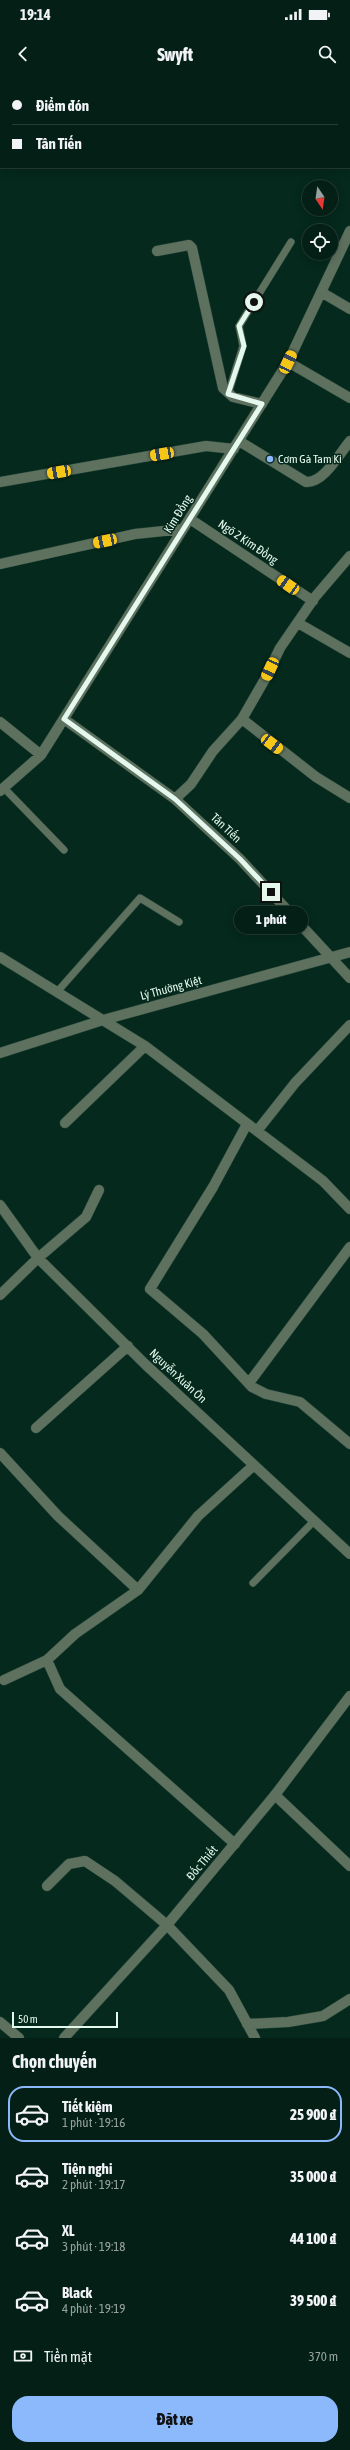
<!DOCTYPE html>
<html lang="vi">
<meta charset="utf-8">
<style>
body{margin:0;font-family:"Asap Condensed",sans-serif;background:#0d271e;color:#f1f3f6;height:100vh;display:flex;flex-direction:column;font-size:15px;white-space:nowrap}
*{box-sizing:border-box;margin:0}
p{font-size:13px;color:#97a2a0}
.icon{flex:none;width:22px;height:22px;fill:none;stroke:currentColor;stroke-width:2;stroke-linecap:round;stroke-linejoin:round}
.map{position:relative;height:1958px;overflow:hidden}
.sheet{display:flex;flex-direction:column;background:#041f15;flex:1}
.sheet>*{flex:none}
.banner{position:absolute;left:0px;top:0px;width:350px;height:88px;box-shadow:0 2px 10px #0003,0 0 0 1px #253d34;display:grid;align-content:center;height:88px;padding:0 12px;background:#041f15}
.needle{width:26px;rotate:167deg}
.controls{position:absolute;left:302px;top:100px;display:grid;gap:8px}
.controls a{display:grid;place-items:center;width:36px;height:36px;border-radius:50%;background:#041f15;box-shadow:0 2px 10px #0003,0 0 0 1px #253d34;font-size:20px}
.scale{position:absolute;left:12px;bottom:10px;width:106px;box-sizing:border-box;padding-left:4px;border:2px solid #e4f8ee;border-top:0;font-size:11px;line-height:14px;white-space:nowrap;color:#e4f8ee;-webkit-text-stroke:3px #05291c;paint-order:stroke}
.end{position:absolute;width:18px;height:18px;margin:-9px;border:5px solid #e4f8ee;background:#111;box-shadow:0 0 0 2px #111}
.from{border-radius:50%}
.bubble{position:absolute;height:28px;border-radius:14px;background:#041f15;box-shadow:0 2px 10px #0003,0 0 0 1px #253d34;font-size:13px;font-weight:800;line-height:28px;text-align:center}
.car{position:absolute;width:12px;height:24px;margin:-12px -6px;border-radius:5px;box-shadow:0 0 3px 1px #0007;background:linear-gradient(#f5c518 24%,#345 0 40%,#f5c518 0 76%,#345 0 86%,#f5c518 0)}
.banner b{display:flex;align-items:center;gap:14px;height:38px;font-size:15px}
.banner b+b{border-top:1px solid #253d34}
.banner i{width:10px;height:10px;background:#f1f3f6}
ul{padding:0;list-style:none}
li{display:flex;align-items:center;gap:12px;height:56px;margin:0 8px 6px;padding:0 4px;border:2px solid transparent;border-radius:16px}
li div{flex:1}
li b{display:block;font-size:15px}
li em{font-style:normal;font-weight:800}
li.on{border-color:#8bb9fc}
li>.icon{width:36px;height:36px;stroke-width:1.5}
h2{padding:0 12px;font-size:18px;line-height:48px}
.pay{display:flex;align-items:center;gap:10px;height:44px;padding:0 12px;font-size:15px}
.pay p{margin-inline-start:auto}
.action{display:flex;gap:8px;margin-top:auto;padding:8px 12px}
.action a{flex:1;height:46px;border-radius:16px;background:#8bb9fc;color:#111;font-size:16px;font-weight:800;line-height:46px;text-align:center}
.status{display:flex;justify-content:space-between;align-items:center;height:28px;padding:0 20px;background:#041f15;direction:ltr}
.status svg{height:11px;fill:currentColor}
header{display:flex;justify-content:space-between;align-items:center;height:52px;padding:0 12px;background:#041f15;font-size:18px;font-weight:800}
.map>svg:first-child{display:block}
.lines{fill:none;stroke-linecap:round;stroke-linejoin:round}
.service-casing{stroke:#244639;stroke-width:8}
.minor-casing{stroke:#244639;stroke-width:11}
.tertiary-casing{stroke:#244639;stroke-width:11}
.secondary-casing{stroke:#244639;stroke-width:11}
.service{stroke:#5e705e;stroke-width:7}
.minor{stroke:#5e705e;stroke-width:10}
.tertiary{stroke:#5e705e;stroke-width:10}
.secondary{stroke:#7f9c80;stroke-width:10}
.route{stroke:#e4f8ee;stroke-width:5}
.poi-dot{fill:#8bb9fc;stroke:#05291c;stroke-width:1.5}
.labels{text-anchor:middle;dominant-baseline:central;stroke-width:3;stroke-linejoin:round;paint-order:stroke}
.poi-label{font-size:12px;fill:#e4f8ee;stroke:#05291c;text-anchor:start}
.street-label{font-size:12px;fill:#e4f8ee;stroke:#05291c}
</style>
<div class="status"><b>19:14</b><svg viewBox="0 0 49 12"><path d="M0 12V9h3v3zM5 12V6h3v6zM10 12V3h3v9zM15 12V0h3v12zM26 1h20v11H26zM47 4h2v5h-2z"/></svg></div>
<header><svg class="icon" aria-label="back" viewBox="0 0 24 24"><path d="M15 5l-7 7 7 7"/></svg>Swyft<svg class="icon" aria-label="search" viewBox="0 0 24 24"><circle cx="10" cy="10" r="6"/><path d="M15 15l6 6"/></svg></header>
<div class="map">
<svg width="350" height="1958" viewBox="0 0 350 1958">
<rect width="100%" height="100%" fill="#05291c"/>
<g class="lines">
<defs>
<path id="service" d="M 54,0 L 54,1
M 228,314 L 243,266 L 239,246 L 291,162
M 4,708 L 64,770
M 57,912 L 140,818 L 179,842
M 253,1503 L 314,1441"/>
<path id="minor" d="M 157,171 L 189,165 L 192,168 L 223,308 L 233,317 L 262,324
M 321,212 L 350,229
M 288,282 L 350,318
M 239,361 L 306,402 C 324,403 339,374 350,361
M 0,402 L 206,366 L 234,369
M 190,439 L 313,521
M 0,484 L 135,454 L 183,449
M 298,543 L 350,573
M 64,639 L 175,719 L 240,779 L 350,898
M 242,639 L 316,697 L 350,718
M 0,642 L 41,675
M 0,711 L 41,675 L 288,282 L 350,151
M 175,719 L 191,704 L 213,671 L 242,639 L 265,599 L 280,568 L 315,517 L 350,476
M 0,877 L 145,966 L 323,1101 L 350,1129
M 65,1043 L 145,966
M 247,1044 L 213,1107 L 150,1209 L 203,1254 L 252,1307 L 266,1314 L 300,1322 L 350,1364
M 257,1051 L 295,1003 L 350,945
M 0,1125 L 38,1178 L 146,1285 L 350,1474
M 0,1215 L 38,1178 L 86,1137 L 99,1110
M 249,1303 L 350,1167
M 36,1348 L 128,1266
M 0,1373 L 58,1436 L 138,1510
M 47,1580 L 60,1609 L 235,1764
M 4,1600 L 47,1580 L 75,1554 L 138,1510 L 198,1436 L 254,1385
M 275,1715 L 350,1786
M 47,1806 L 69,1784 L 85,1781 L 115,1801 L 167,1845 L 229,1910 L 255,1958
M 0,1942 L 19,1958
M 247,1944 L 288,1942 L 323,1936 L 350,1919"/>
<path id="tertiary" d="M 0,973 L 103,940 L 350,872
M 64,1958 L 167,1845 L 275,1715 L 350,1616"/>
<path id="secondary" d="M 349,5 L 350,5
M 0,76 L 1,76"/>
</defs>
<!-- service casing -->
<use href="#service" class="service-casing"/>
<!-- minor casing -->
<use href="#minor" class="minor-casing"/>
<!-- tertiary casing -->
<use href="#tertiary" class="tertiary-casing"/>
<!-- secondary casing -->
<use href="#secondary" class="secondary-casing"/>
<!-- service -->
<use href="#service" class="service"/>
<!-- minor -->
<use href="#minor" class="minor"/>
<!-- tertiary -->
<use href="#tertiary" class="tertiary"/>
<!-- secondary -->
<use href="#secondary" class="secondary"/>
</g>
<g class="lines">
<!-- route -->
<path class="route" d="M 254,222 L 239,246 L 244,266 L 228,314 L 262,324 L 64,639 L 175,719 L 240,779 L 271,812"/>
</g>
<!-- markers -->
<circle class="poi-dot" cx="270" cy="379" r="4"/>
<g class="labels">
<!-- poi labels -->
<g class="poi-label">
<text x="278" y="379">Cơm Gà Tam Kì</text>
</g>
<!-- street labels -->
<g class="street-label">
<text transform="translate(178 434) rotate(-58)">Kim Đồng</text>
<text transform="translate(248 462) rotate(34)">Ngõ 2 Kim Đồng</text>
<text transform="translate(226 748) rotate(43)">Tân Tiến</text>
<text transform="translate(171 908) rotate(-15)">Lý Thường Kiệt</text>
<text transform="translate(178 1296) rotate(43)">Nguyễn Xuân Ôn</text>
<text transform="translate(202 1783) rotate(-50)">Đốc Thiết</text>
</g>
</g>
</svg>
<div class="controls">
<a><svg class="needle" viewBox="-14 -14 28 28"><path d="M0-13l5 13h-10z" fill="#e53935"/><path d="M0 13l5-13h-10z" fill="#97a2a0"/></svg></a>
<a><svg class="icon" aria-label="locate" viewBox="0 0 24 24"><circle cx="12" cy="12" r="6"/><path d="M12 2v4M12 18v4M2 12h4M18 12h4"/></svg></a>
</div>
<div class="scale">50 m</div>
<i class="end from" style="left:254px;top:222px"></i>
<i class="end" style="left:271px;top:812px"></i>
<div class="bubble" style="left:234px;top:826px;width:74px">1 phút</div>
<i class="car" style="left:288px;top:282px;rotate:25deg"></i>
<i class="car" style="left:162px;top:374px;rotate:260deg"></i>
<i class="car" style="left:59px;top:392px;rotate:260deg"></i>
<i class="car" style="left:105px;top:461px;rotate:258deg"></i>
<i class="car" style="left:288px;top:505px;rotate:304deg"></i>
<i class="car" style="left:270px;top:589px;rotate:205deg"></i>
<i class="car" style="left:272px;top:664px;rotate:127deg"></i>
<div class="banner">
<b><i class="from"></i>Điểm đón</b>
<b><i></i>Tân Tiến</b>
</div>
</div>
<section class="sheet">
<h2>Chọn chuyến</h2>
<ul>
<li class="on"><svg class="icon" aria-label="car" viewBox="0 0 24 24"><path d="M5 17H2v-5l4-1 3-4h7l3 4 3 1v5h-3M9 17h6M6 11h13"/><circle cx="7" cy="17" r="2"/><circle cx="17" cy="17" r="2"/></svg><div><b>Tiết kiệm</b><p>1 phút · 19:16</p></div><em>25 900 ₫</em></li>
<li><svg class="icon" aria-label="car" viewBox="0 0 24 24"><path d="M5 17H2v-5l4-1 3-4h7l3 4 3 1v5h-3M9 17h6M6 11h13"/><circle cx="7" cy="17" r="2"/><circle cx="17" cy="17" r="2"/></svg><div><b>Tiện nghi</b><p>2 phút · 19:17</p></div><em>35 000 ₫</em></li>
<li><svg class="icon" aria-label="car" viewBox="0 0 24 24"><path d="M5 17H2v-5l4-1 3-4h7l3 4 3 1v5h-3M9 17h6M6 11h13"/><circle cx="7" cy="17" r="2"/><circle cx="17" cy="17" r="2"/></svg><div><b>XL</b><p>3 phút · 19:18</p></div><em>44 100 ₫</em></li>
<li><svg class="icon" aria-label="car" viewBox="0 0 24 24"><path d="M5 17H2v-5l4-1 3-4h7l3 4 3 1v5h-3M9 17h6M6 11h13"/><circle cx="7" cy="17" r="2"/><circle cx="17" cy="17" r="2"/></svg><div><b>Black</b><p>4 phút · 19:19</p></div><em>39 500 ₫</em></li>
</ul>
<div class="pay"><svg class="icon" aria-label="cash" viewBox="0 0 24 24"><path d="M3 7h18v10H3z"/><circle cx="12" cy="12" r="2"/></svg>Tiền mặt<p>370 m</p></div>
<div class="action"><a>Đặt xe</a></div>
</section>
